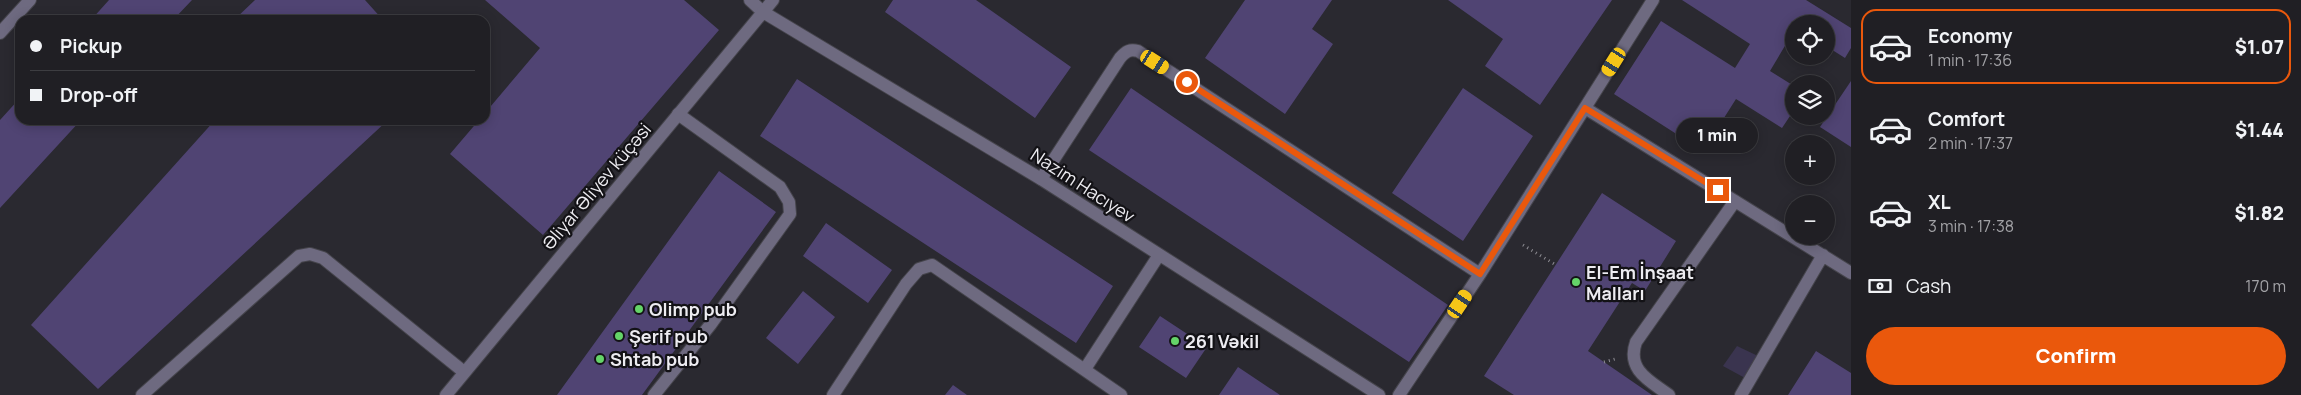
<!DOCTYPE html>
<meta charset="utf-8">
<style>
body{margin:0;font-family:Manrope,sans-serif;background:#28272c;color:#f1f3f6;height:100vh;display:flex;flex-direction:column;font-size:19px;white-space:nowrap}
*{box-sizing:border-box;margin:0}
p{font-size:16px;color:#a2a2a6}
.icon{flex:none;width:28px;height:28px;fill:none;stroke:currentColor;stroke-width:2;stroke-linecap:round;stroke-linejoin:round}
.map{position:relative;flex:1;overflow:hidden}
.details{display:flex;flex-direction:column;background:#201f24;width:450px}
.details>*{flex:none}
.hud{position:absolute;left:15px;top:15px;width:475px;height:110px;border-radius:15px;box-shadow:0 2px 12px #0003,0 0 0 1px #3d3d41;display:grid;align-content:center;height:110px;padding:0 15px;background:#201f24}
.buttons{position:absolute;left:1785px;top:15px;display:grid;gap:10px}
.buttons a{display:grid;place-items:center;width:50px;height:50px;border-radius:50%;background:#201f24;box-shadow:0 2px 12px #0003,0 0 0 1px #3d3d41;font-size:25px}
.end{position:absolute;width:22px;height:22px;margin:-11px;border:6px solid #ea580c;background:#fff;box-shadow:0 0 0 2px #fff}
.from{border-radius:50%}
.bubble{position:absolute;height:35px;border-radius:18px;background:#201f24;box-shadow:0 2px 12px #0003,0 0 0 1px #3d3d41;font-size:16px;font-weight:800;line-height:35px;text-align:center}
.car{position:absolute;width:15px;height:30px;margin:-15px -8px;border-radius:6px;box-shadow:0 0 4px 1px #0007;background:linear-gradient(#f5c518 24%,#345 0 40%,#f5c518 0 76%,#345 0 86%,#f5c518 0)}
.hud b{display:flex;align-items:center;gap:18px;height:48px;font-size:19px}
.hud b+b{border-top:1px solid #3d3d41}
.hud i{width:12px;height:12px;background:#f1f3f6}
ul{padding:9px 0 0;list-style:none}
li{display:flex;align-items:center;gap:15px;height:75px;margin:0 10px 8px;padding:0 5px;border:2px solid transparent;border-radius:15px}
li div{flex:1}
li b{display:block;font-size:19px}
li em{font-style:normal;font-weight:800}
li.active{border-color:#ea580c}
li>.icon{width:45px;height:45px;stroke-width:1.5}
.pay{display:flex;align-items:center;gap:12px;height:55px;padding:0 15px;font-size:19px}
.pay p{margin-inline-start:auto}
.button{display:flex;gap:10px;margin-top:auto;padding:10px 15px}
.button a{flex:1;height:58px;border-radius:30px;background:#ea580c;color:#fff;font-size:20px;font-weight:800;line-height:58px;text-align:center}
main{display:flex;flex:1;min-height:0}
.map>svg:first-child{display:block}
.green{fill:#3a344f}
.building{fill:#504473}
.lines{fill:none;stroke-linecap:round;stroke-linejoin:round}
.lane-casing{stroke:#45444b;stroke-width:14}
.street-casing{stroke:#45444b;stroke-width:14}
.path{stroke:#8e8d93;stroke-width:3;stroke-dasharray:1 4;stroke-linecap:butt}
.lane{stroke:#6e6a80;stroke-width:12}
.street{stroke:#6e6a80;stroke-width:12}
.route{stroke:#ea580c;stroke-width:6}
.poi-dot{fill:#64d468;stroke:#131216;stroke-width:2}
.labels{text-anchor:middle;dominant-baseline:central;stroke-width:4.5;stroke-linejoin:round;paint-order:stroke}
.street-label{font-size:18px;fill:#edecf1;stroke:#131216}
.poi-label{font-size:18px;font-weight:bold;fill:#edecf1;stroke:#131216;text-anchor:start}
</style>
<main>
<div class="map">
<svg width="1851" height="395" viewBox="0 0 1851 395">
<rect width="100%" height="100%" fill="#2a2930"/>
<!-- green -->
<path class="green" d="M 1737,346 L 1758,356 L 1745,378 L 1723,366 Z"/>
<!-- building -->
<path class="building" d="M 109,0 L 192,0 L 173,20 L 91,20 Z
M 255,0 L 365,0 L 383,20 L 234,20 Z
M 485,0 L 684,0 L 719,30 L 543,235 L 450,154 L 479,120 L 485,120 L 485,113 L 540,48 Z
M 893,0 L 976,0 L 1071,67 L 1035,118 L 885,12 Z
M 1245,0 L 1332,0 L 1312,29 L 1333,44 L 1285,114 L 1205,58 Z
M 1448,0 L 1612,0 L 1540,105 L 1485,66 L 1503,39 Z
M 1682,0 L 1806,0 L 1851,28 L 1851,48 L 1845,58 L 1826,46 L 1826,24 L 1794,24 L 1794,42 L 1789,39 L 1770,71 L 1794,86 L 1794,110 L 1782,128 L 1736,99 L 1703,151 L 1614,94 L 1661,21 L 1735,68 L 1750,44 Z
M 797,79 L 1113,286 L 1076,343 L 760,136 Z
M 1851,81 L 1851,147 L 1820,127 Z
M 1131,88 L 1448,305 L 1409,362 L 1089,150 Z
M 1463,88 L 1533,136 L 1463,241 L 1392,193 Z
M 20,98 L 20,120 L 81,120 L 0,208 L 0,120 Z
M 215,120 L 388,120 L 98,389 L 31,325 Z
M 719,171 L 776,212 L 642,395 L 557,395 Z
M 1602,193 L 1676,241 L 1645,291 L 1632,283 L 1588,351 L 1652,395 L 1514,395 L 1484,376 Z
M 826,223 L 892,270 L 868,303 L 803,256 Z
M 803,291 L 835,317 L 798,364 L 766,338 Z
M 1160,316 L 1207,347 L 1186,378 L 1139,347 Z
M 1816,351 L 1851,373 L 1851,395 L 1788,395 Z
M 1238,367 L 1280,395 L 1219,395 Z
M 953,385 L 967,395 L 945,395 Z"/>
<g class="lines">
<defs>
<path id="lane" d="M 750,0 L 763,12
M 0,33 L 30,0
M 1585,108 L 1851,273
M 1041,179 L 1120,58 C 1126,51 1130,49 1138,51 L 1480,274
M 1085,369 L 1159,255
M 142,395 L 299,256 L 310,254 L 323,258 L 464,372
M 654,395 L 711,324 L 790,214 L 789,202 L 780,187 L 678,114
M 833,395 L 906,284 L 919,269 L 932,265 L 1121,395
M 1399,395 L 1480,274 L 1653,0
M 1669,395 C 1650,381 1626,370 1636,342 L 1735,201
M 1741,395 L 1823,255"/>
<path id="street" d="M 763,12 L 1041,179 L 1379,395
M 446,395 L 773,0"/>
</defs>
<!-- lane casing -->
<use href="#lane" class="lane-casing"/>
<!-- street casing -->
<use href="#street" class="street-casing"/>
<!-- path -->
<path class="path" d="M 1523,245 L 1556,265
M 1604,362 L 1615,359"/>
<!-- lane -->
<use href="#lane" class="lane"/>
<!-- street -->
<use href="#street" class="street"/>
</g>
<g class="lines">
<!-- route -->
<path class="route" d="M 1187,82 L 1480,274 L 1585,108 L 1718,190"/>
</g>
<!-- markers -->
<g class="poi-dot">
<circle cx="1576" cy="282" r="5"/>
<circle cx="639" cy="309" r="5"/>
<circle cx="619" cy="336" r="5"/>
<circle cx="1175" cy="341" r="5"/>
<circle cx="600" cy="359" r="5"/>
</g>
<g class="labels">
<!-- street labels -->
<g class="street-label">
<text transform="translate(1083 185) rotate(33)">Nazim Hacıyev</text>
<text transform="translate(596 186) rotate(-50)">Əliyar Əliyev küçəsi</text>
</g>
<!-- poi labels -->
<g class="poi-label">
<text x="1586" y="272">El-Em İnşaat<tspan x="1586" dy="21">Malları</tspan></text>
<text x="649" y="309">Olimp pub</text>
<text x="629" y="336">Şerif pub</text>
<text x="1185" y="341">261 Vəkil</text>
<text x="610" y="359">Shtab pub</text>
</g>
</g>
</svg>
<div class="buttons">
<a><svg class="icon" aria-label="locate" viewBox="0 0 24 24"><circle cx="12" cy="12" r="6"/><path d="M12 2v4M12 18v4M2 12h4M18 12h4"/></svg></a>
<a><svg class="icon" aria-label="layers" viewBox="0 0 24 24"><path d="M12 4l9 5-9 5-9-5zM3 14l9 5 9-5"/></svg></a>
<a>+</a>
<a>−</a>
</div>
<i class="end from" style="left:1187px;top:82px"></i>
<i class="end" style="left:1718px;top:190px"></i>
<div class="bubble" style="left:1676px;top:118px;width:82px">1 min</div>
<i class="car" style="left:1155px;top:62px;rotate:122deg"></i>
<i class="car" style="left:1614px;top:62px;rotate:212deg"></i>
<i class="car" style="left:1460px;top:304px;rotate:34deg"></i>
<div class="hud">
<b><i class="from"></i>Pickup</b>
<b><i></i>Drop-off</b>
</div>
</div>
<section class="details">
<ul>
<li class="active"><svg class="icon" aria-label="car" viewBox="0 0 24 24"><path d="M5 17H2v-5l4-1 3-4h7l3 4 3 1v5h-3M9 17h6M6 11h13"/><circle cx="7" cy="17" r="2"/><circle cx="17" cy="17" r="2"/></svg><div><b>Economy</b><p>1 min · 17:36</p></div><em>$1.07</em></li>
<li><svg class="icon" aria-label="car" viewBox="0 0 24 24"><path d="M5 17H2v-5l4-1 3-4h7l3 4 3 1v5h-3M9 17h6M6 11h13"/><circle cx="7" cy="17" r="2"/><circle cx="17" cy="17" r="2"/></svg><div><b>Comfort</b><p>2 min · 17:37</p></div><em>$1.44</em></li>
<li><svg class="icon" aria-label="car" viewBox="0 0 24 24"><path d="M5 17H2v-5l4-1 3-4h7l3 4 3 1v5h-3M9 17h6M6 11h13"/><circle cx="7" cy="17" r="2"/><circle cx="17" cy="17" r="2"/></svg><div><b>XL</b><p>3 min · 17:38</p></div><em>$1.82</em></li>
</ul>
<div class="pay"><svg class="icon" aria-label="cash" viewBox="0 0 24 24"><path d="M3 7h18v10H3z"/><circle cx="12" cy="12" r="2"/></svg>Cash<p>170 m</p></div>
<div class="button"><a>Confirm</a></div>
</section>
</main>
